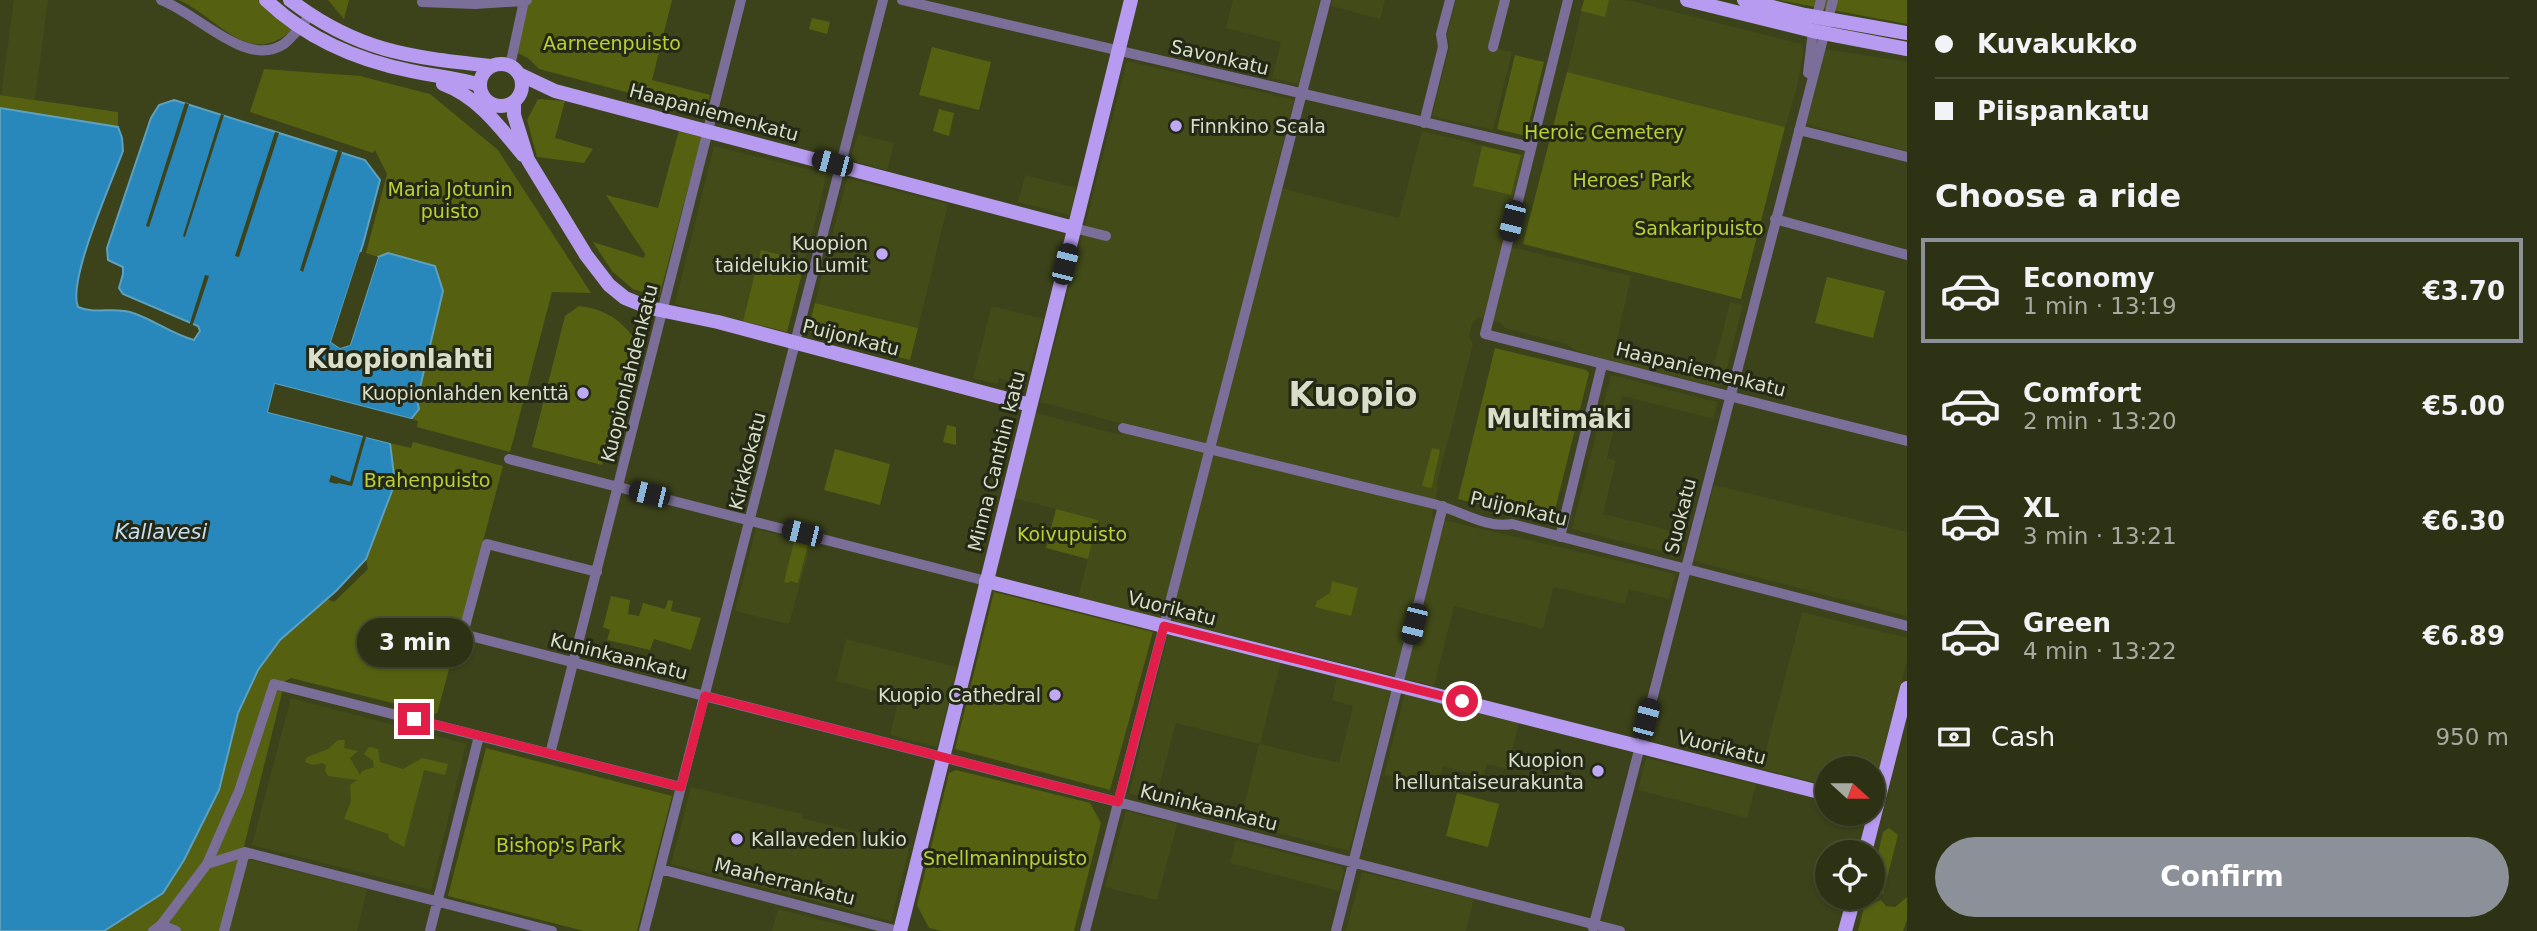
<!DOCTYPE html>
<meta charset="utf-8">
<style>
body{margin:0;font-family:"DejaVu Sans",sans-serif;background:#393e22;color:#f1f3f6;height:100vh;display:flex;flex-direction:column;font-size:26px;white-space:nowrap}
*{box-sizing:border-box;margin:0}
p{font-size:23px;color:#a7aaa0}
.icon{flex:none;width:38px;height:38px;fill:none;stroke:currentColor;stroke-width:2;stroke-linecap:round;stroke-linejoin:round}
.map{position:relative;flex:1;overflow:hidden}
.details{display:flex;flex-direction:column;background:#2d3214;width:630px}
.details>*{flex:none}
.hud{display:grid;align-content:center;height:154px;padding:0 28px;background:#2d3214}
.needle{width:46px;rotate:111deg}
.fabs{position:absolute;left:1815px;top:756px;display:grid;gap:14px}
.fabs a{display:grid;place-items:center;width:70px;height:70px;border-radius:50%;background:#2d3214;box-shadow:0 2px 5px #0004,0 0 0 2px #484d34;font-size:35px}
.end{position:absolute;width:32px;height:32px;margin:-16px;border:9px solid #e11d48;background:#fff;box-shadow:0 0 0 4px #fff}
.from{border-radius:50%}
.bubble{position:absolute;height:49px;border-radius:24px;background:#2d3214;box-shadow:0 2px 5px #0004,0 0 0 2px #484d34;font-size:23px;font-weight:800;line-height:49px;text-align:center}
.car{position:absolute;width:21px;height:42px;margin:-21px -10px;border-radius:9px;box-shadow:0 0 5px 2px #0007;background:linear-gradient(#222 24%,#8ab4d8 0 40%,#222 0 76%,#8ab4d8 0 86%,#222 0)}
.hud b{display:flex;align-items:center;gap:24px;height:66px;font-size:26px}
.hud b+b{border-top:2px solid #484d34}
.hud i{width:18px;height:18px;background:#f1f3f6}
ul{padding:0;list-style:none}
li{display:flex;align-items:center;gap:21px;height:105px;margin:0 14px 10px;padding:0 14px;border:4px solid transparent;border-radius:0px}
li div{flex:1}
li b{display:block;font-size:26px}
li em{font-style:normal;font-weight:800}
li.current{border-color:#8c9099}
li>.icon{width:63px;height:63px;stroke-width:1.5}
h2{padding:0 28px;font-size:32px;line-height:84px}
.pay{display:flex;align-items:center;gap:18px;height:77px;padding:0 28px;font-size:26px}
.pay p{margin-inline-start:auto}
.button{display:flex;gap:14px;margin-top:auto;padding:14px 28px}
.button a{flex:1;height:80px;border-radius:42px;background:#8c9099;color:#fff;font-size:28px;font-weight:800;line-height:80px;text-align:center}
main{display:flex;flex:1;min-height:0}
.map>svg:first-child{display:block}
.built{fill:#434b19}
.green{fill:#556011}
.water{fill:#2887bb;stroke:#5da1bf;stroke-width:2}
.pier{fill:#3c431a}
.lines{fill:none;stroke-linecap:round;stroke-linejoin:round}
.minor{stroke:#7b6e98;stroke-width:10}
.major{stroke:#b69bf0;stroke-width:14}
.route{stroke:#e11d48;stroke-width:9}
.poi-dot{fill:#bfa8f4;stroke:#242816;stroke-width:2.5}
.labels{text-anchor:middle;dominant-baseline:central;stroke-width:6;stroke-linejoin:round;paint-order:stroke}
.park-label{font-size:19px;fill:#bbd132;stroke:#242816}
.street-label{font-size:19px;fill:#d8dec7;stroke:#242816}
.poi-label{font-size:19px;fill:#d8dec7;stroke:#242816;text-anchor:end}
.water-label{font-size:21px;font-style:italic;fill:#c5ddee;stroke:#242816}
.district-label{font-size:26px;font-weight:bold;fill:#d8dec7;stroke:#242816}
.town-label{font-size:33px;font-weight:bold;fill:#d8dec7;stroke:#242816}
</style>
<main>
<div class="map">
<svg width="1907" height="931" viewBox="0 0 1907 931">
<rect width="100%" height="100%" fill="#3c431a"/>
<!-- built -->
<path class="built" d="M 14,0 L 48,0 L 35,100 L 1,95 Z
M 1233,0 L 1320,0 L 1299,84 L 1272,78 L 1281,42 L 1226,28 Z
M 1333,0 L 1385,0 L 1380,19 L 1331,6 Z
M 1456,0 L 1508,0 L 1496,48 L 1512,52 L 1493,130 L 1432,116 L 1450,45 L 1447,35 Z
M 1584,0 L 1627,0 L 1802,44 L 1803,54 L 1797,87 L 1785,127 L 1567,72 Z
M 1825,49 L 1907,62 L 1907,151 L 1806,124 Z
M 1127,61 L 1294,100 L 1272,186 L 1399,218 L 1422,131 L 1522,155 L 1525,146 L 1531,147 L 1506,246 L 1631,276 L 1616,344 L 1713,369 L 1730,302 L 1743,305 L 1723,384 L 1719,387 L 1617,363 L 1577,351 L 1566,344 L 1505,328 L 1501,323 L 1478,317 L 1472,324 L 1469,337 L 1473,344 L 1437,483 L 1438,488 L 1432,514 L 1434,518 L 1675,574 L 1669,599 L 1629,589 L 1625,604 L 1554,587 L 1543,629 L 1454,606 L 1434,686 L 1078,598 L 1098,520 L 1014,498 L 1036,413 L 1121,435 L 1124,424 L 1040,402 Z
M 858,134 L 894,143 L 887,170 L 850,160 Z
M 714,146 L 827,174 L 787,332 L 675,304 Z
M 1025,175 L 1076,188 L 1070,215 L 1018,202 Z
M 847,178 L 948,204 L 918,328 L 815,303 Z
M 992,306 L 1043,319 L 1025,385 L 999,378 L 997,384 L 973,378 Z
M 1611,375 L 1717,402 L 1714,419 L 1622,396 L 1607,458 L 1616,461 L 1603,514 L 1685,534 L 1680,556 L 1572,529 Z
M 1714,485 L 1907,532 L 1907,616 L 1694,561 Z
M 756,529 L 811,543 L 789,624 L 735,611 Z
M 1802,612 L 1907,638 L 1907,661 L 1873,794 L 1872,768 L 1827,768 L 1827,785 L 1761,769 Z
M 1168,635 L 1281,661 L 1260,744 L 1339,763 L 1353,706 L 1332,700 L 1337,676 L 1391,690 L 1349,851 L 1240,823 L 1259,744 L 1176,723 L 1155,802 L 1129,793 Z
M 846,639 L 957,667 L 937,747 L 890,735 L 899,697 L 836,681 Z
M 1405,694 L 1519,723 L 1507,769 L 1487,764 L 1483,777 L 1443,766 L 1437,788 L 1384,775 Z
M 291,698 L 466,744 L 431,890 L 252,845 Z
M 1646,758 L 1756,784 L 1747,818 L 1638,790 Z
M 691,787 L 802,814 L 802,818 L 910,845 L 891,921 L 671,864 Z
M 1126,811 L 1177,824 L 1157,900 L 1105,887 Z
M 1236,840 L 1342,867 L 1344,870 L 1339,891 L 1230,863 Z
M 247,859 L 367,889 L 357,931 L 229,931 Z
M 1362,872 L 1474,899 L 1466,931 L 1346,931 Z
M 778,909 L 863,931 L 772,931 Z"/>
<!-- green -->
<path class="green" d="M 179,0 L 258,0 L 293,29 C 249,70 219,18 179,0 Z
M 328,0 L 349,0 L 344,19 Z
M 527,0 L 672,0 L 652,80 L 710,95 L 705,113 L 539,69 L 528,58 L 513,51 Z
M 1584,0 L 1609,0 L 1605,17 L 1581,11 Z
M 1778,0 L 1907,0 L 1907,24 Z
M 812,18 L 830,22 L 827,34 L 809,29 Z
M 932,47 L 991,62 L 979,110 L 919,95 Z
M 1515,55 L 1544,62 L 1526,136 L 1497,129 Z
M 264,69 L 360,76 L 430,94 L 498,150 L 591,293 L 552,292 L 510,452 L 417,427 L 418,421 L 411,419 L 419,409 L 388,253 L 378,257 L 366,253 L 387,174 L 375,150 L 373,153 L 250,112 Z
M 1567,72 L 1785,127 L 1741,299 L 1523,244 Z
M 0,95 L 118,112 L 118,127 L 0,108 Z
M 538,99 L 565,101 L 555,138 L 593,149 L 584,163 L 537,157 L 527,120 Z
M 939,109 L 954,113 L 949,136 L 933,131 Z
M 679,130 L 703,132 L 659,297 L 633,289 L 612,271 L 593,242 L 644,258 L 645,254 L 606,195 L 658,208 Z
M 1482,146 L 1521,155 L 1511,195 L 1473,186 Z
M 761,250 L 805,261 L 787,332 L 743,321 Z
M 1827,277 L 1885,291 L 1873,338 L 1815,323 Z
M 815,303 L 918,328 L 910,360 L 813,336 L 808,329 Z
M 579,306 C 604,309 619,318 635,339 L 602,465 L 532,447 L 565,316 Z
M 1495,348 L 1586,370 L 1589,373 L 1552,522 L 1458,499 Z
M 947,425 L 956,427 L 956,445 L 943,442 Z
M 413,442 L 503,466 L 437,714 L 291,678 L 285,681 L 223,931 L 0,931 L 225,764 L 238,713 L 258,670 L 280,640 L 327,599 L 334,602 L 368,569 L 366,559 L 395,483 L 390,443 L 411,448 Z
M 1432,448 L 1440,450 L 1432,487 L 1430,488 L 1422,486 Z
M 835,449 L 890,464 L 880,505 L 824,490 Z
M 1056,509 L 1098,520 L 1088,559 L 1046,548 Z
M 794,542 L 808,545 L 798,583 L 790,581 L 789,583 L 784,582 Z
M 1332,581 L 1358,588 L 1351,616 L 1315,607 L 1317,601 L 1330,593 Z
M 994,592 L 1153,632 L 1110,790 L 955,749 Z
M 611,596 L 630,600 L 628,614 L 639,616 L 643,603 L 665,609 L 668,600 L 673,601 L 671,611 L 701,618 L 691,650 L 654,639 L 650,650 L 607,640 L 610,630 L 603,627 Z
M 338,740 L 345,740 L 344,748 L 358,751 L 350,758 L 360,775 L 362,771 L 374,767 L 373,761 L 364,754 L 369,747 L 378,749 L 380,762 L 403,769 L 422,758 L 448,764 L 445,775 L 424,770 L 404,847 L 389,839 L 388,834 L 344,819 L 351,801 L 350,785 L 357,780 L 328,776 L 325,771 L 326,765 L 322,763 L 312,765 L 305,762 L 307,757 L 328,749 Z
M 486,748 L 672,796 L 637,931 L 584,931 L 448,896 Z
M 956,770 L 1090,803 L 1101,823 L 1074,931 L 942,931 L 929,928 L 917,905 L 949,773 Z
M 1457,793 L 1499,804 L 1488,847 L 1446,836 Z
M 1889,828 L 1898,835 L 1883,894 L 1873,894 L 1873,876 L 1883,832 Z
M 1907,897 L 1907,920 L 1903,931 L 1858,931 L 1866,900 L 1874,903 L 1881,900 L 1886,906 L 1895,907 Z"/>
<!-- water -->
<path class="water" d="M 174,100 L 365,160 L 380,180 L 363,244 L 331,342 L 340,348 L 350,345 L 378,257 L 388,253 L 435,266 L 443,291 L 417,400 L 419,409 L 411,419 L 275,384 L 268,412 L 390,443 L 395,483 L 366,559 L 336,591 L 280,640 L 258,670 L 238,713 L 219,790 L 184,860 L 163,893 L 104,931 L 0,931 L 0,108 L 118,127 L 122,138 L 123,151 C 112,181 67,281 78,307 C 95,315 115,306 133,313 C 154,320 172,334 194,340 L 200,331 L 198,326 L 123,294 L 119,288 L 123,274 L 123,267 L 108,260 L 107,248 L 151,118 L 159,105 Z"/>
<!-- pier -->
<path class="pier" d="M 185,103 L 189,104 L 149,227 L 146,226 Z
M 221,114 L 224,115 L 185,237 L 183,236 Z
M 275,132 L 279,133 L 239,257 L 235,256 Z
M 338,150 L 342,152 L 303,272 L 300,270 Z
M 360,252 L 364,253 L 336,341 L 341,344 L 347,342 L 375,256 L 378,257 L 350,345 L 340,348 L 331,342 Z
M 205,275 L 209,276 L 192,327 L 189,326 Z
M 275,384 L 415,420 L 410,422 L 277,389 L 272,410 L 393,441 L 394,444 L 366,437 L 352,486 L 338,483 L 337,484 L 329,482 L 331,475 L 350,482 L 363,436 L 268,412 Z"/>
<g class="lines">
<!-- minor -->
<path class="minor" d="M 161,0 C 199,14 246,69 284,44 C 294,36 302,25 310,15
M 902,0 L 1531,147
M 1568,0 L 1485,334 L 1907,441
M 422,2 L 475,4 L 524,1
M 1493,47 L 1505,0
M 510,66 L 524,1 L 527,0
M 1808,73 L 1813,31 L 1821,0
M 1424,123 L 1443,47 L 1441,34 L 1450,0
M 1799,130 L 1907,157
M 1775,219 L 1907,255
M 1074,228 L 1106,236
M 1123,428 L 1434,504 C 1459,510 1486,529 1512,524 L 1907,626
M 509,459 L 986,581
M 1560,537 L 1602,365
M 597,572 L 487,544 L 463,634 L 1620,931
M 550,754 L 741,0
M 207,864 L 245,852 L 552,931
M 660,869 L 898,931
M 161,925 L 176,931
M 1593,928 L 1833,0
M 153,931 L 161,925 L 207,864 L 239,791 L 274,684 L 681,787
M 224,931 L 245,852
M 430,931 L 479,736
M 644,931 L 883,0
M 1085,931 L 1326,0
M 1336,931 L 1443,506"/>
<!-- major -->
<path class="major" d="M 266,0 C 307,39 356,60 411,71 C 433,76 458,78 480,85
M 290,0 C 358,52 410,57 492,66
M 1687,0 L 1813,31 L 1907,49
M 1744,0 L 1805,15 L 1907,33
M480 85a21 21 0 1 1 42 0a21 21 0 1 1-42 0Z
M 519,74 L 555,91 L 1074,228
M 443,84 C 478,97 499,126 523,155
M 514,102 L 514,115 L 528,160 L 586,255 L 609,285 L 625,298 L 650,308 L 718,322 L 1030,405
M 986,581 L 1827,794
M 1865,852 L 1907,688
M 900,931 L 1131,0
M 1845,931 L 1854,898"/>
</g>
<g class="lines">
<!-- route -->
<path class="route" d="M 414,719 L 681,787 L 705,696 L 1118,802 L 1164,626 L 1462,701"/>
</g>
<!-- markers -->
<g class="poi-dot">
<circle cx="1176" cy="126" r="7"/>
<circle cx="882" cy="254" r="7"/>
<circle cx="583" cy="393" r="7"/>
<circle cx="1055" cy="695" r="7"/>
<circle cx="1598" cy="771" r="7"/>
<circle cx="737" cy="839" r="7"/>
</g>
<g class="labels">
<!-- park labels -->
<g class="park-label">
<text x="612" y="43">Aarneenpuisto</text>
<text x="1604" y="132">Heroic Cemetery</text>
<text x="1632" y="180">Heroes' Park</text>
<text x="450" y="189">Maria Jotunin<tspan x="450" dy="22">puisto</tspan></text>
<text x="1699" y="228">Sankaripuisto</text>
<text x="427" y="480">Brahenpuisto</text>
<text x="1072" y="534">Koivupuisto</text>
<text x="559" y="845">Bishop's Park</text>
<text x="1005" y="858">Snellmaninpuisto</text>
</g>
<!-- street labels -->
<g class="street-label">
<text transform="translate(1220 57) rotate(13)">Savonkatu</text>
<text transform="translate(714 112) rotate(15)">Haapaniemenkatu</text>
<text transform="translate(851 337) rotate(14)">Puijonkatu</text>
<text transform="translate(1701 369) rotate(14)">Haapaniemenkatu</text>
<text transform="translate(629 373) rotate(-76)">Kuopionlahdenkatu</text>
<text transform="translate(747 461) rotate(-76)">Kirkkokatu</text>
<text transform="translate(996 461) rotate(-76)">Minna Canthin katu</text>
<text transform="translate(1519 508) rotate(13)">Puijonkatu</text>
<text transform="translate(1680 516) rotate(-76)">Suokatu</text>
<text transform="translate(1172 608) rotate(14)">Vuorikatu</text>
<text transform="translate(619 656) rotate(14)">Kuninkaankatu</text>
<text transform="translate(1722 747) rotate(14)">Vuorikatu</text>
<text transform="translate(1209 807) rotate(14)">Kuninkaankatu</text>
<text transform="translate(785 881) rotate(14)">Maaherrankatu</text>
</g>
<!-- poi labels -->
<g class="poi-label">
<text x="1190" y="126" text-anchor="start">Finnkino Scala</text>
<text x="868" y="243">Kuopion<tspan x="868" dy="22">taidelukio Lumit</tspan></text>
<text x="569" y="393">Kuopionlahden kenttä</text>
<text x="1041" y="695">Kuopio Cathedral</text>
<text x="1584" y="760">Kuopion<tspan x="1584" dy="22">helluntaiseurakunta</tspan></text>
<text x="751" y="839" text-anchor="start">Kallaveden lukio</text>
</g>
<!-- water labels -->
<g class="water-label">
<text x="161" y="532">Kallavesi</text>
</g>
<!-- district labels -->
<g class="district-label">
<text x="400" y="359">Kuopionlahti</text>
<text x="1559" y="419">Multimäki</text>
</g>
<!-- town labels -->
<g class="town-label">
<text x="1353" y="394">Kuopio</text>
</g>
</g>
</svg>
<div class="fabs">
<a><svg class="needle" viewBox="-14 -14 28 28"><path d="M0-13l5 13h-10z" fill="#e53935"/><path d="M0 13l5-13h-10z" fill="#a7aaa0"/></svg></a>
<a><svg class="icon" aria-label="locate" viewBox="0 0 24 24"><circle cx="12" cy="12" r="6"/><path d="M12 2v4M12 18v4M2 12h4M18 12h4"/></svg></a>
</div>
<i class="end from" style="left:1462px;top:701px"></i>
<i class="end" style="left:414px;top:719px"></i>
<div class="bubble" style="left:357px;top:618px;width:116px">3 min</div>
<i class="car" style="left:832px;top:163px;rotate:285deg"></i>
<i class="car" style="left:1512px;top:221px;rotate:194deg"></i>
<i class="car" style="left:1065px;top:264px;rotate:14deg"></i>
<i class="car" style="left:649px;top:494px;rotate:284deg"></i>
<i class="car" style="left:802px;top:533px;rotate:284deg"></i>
<i class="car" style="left:1414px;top:624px;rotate:194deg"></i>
<i class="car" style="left:1646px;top:719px;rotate:15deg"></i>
</div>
<section class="details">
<div class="hud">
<b><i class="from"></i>Kuvakukko</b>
<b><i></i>Piispankatu</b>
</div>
<h2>Choose a ride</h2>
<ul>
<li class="current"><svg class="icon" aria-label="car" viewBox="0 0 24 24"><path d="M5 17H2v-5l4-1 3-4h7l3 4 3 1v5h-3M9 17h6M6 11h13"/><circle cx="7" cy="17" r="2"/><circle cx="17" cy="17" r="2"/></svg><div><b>Economy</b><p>1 min · 13:19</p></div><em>€3.70</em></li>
<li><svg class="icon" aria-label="car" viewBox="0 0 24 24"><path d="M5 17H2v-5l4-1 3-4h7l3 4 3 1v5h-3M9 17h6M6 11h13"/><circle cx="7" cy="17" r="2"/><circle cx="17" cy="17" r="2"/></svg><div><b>Comfort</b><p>2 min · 13:20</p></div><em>€5.00</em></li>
<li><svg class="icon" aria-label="car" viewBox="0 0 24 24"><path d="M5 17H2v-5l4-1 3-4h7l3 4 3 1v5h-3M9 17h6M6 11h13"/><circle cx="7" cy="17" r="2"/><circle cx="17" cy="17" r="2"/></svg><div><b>XL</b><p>3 min · 13:21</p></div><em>€6.30</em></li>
<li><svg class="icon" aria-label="car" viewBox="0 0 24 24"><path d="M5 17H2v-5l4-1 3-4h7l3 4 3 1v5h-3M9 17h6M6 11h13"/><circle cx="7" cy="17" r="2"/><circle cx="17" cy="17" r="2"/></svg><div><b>Green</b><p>4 min · 13:22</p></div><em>€6.89</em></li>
</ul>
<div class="pay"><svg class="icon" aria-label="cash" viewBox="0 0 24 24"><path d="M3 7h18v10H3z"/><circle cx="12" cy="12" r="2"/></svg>Cash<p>950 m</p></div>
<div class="button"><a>Confirm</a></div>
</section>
</main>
